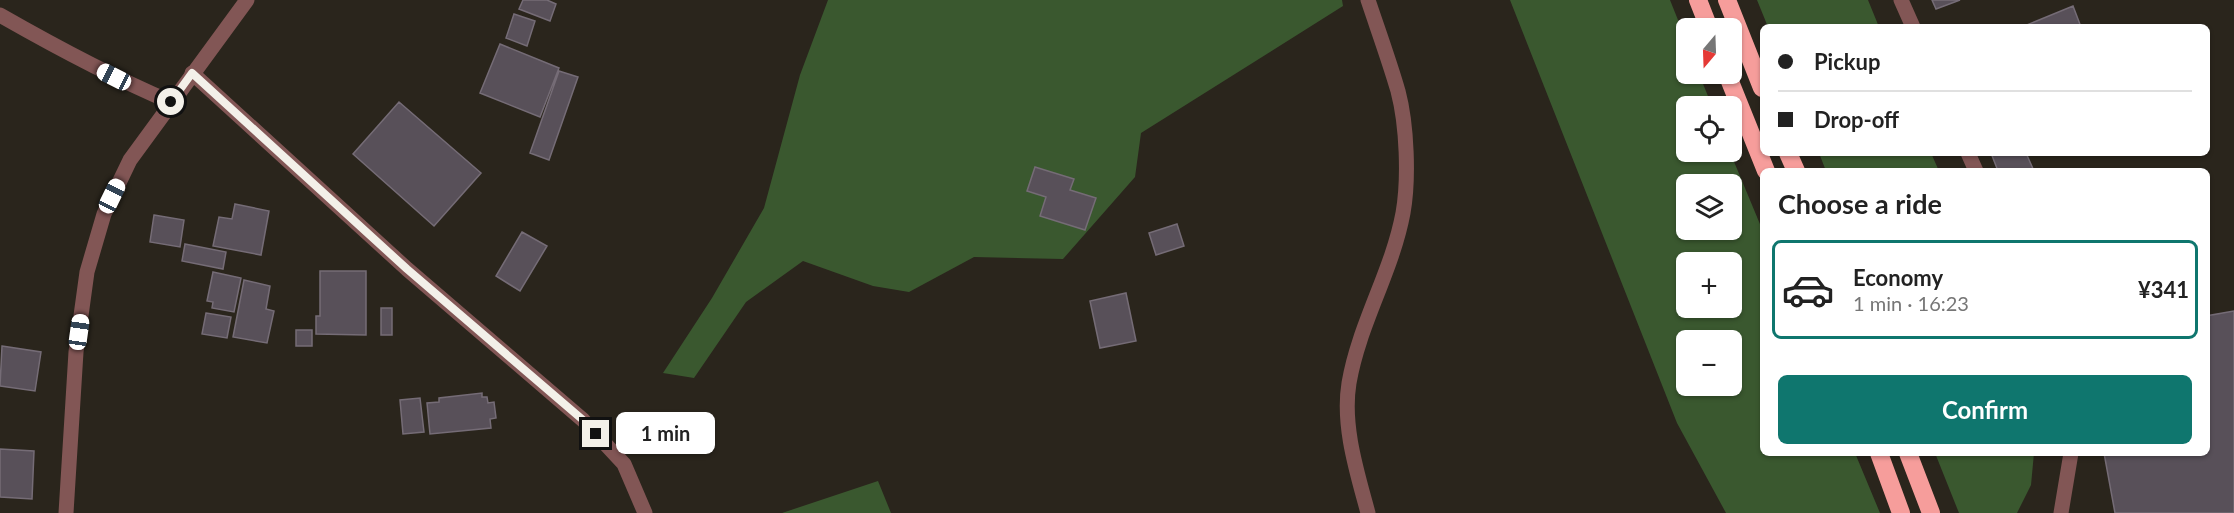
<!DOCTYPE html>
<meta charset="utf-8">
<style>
body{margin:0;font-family:Lato,sans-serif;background:#f6f6f6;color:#222;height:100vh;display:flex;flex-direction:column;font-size:22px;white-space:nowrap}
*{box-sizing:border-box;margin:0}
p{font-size:20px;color:#767676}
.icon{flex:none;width:33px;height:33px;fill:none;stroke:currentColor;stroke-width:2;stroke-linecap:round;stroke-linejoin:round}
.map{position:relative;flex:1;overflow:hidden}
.panel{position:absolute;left:1760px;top:168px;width:450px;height:288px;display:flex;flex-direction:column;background:#fff;border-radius:9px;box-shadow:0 2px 4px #0004}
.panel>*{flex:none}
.top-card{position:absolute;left:1760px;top:24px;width:450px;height:132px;border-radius:9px;box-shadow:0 2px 4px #0004;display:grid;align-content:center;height:132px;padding:0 18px;background:#fff}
.needle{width:39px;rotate:199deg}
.controls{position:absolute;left:1676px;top:18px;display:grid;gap:12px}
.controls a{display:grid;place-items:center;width:66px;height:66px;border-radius:9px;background:#fff;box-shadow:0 2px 4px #0004;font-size:30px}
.end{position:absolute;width:27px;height:27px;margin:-14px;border:8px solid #f3f0e9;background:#111;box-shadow:0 0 0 3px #111}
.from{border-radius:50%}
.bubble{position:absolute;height:42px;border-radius:9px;background:#fff;box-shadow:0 2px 4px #0004;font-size:20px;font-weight:700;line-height:42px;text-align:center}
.car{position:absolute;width:18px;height:36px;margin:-18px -9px;border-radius:8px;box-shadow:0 0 4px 2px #0007;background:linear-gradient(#fff 24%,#345 0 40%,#fff 0 76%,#345 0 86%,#fff 0)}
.top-card b{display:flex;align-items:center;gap:21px;height:57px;font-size:22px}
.top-card b+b{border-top:2px solid #e0e0e0}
.top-card i{width:15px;height:15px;background:#222}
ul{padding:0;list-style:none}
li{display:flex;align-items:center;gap:18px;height:99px;margin:0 12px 9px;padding:0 6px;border:3px solid transparent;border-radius:9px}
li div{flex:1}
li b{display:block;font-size:22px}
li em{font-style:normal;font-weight:700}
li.on{border-color:#0f766e}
li>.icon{width:54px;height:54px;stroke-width:1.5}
h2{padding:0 18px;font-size:27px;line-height:72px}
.cta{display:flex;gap:12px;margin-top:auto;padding:12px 18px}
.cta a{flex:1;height:69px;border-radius:9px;background:#0f766e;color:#fff;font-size:24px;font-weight:700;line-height:69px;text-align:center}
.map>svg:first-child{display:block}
.forest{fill:#3a582f;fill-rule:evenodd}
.building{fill:#585059;stroke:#756c76;stroke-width:1.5}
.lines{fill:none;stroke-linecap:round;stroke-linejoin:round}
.minor{stroke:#825655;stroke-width:15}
.tertiary{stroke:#825655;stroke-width:15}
.motorway{stroke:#f69d9b;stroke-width:18}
.route{stroke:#f3f0e9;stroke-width:8}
</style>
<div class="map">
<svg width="2234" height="513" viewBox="0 0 2234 513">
<rect width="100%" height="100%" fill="#2a251c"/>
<!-- forest -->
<path class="forest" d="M 828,0 L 1342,0 L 1343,6 L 1141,133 L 1135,177 L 1063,259 L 974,257 L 909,292 L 873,286 L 803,261 L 746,302 L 694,378 L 663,373 L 712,298 L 764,208 L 800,75 Z
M 1510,0 L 1670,0 L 1686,40 L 1686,74 L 1699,74 L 1712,106 L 1686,106 L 1686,152 L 1730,152 L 1762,229 L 1762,453 L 1855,453 L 1880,513 L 1726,513 L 1677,423 ZM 1731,184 L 1731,230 L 1686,230 L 1686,184 ZM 1731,262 L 1731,308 L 1686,308 L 1686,262 ZM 1731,340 L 1731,386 L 1686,386 L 1686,340 Z
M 1757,0 L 1868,0 L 1879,27 L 1768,27 Z
M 1819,153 L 1931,153 L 1939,171 L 1826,171 Z
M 1935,453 L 2034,453 L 2031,485 L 2017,513 L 1959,513 Z
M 878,481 L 891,513 L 782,513 Z"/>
<!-- building -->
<path class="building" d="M 523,0 L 547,0 L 556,4 L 550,21 L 519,9 Z
M 1932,0 L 1960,0 L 1936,9 Z
M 2073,6 L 2081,27 L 2022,27 Z
M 514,14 L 535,21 L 527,46 L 506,38 Z
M 500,44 L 559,68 L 540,117 L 480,93 Z
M 559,71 L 578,77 L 549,160 L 530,153 Z
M 399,102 L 481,173 L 434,226 L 353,154 Z
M 1991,153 L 2026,153 L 2034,171 L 1998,171 Z
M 1035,167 L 1074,179 L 1070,190 L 1096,198 L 1085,230 L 1040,216 L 1046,197 L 1027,191 Z
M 235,204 L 269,211 L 261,255 L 213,246 L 219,217 L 232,219 Z
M 154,215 L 184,220 L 180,247 L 150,242 Z
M 1177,224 L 1184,246 L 1156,255 L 1149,233 Z
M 522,232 L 547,246 L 520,291 L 496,276 Z
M 185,244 L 226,252 L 223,269 L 182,261 Z
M 320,271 L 366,271 L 366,335 L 316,334 L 316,316 L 320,316 Z
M 213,272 L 241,278 L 234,312 L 212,308 L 213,302 L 207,301 Z
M 244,280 L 270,286 L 266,309 L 274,311 L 267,343 L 233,337 Z
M 1126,293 L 1136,341 L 1100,348 L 1090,301 Z
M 381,308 L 392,308 L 392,335 L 381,335 Z
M 2234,311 L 2234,513 L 2115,513 L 2104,453 L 2206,453 L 2206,316 Z
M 206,313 L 231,317 L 227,338 L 202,334 Z
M 296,330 L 312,330 L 312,346 L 296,346 Z
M 2,346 L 41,352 L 35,391 L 0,386 Z
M 482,393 L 482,397 L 487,397 L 488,403 L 494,402 L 496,418 L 490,419 L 491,428 L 430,434 L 427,403 L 439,402 L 439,398 Z
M 420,398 L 424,432 L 403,434 L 400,400 Z
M 0,449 L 34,451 L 32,499 L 0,497 Z"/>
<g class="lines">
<!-- minor -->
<path class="minor" d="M 1368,0 C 1378,30 1389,60 1398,91 C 1407,125 1409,179 1403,213 C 1392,272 1359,324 1349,383 C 1342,426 1357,472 1368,513
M 1901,0 L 1913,27
M 0,15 C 56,47 112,77 171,102
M 192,73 L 407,269 L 583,420 L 624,464 L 645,513
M 1968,153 L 1976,171
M 2061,513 L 2071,453"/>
<!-- tertiary -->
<path class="tertiary" d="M 66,513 L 76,352 L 87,272 L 104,214 L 130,160 L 247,0"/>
<!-- motorway -->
<path class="motorway" d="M 1698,0 L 1709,28
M 1727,0 L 1762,88
M 1727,74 L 1766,171
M 1788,153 L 1796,171
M 1879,453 L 1901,513
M 1908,453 L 1931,513"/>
</g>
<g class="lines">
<!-- route -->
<path class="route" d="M 171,102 L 192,73 L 407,269 L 583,420 L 596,434"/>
</g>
</svg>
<div class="controls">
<a><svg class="needle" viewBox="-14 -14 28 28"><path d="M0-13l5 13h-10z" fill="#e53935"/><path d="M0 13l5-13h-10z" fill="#767676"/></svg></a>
<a><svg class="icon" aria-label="locate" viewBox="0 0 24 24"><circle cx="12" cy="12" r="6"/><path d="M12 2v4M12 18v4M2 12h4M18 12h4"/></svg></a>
<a><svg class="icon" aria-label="layers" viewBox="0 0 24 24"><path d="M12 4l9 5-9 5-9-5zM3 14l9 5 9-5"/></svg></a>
<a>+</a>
<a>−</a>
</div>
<i class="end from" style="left:171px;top:102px"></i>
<i class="end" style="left:596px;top:434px"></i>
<div class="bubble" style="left:616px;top:412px;width:99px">1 min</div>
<i class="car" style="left:114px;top:77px;rotate:297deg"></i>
<i class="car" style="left:112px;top:196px;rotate:26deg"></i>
<i class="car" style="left:79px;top:332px;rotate:8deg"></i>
<div class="top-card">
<b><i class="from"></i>Pickup</b>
<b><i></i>Drop-off</b>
</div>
<section class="panel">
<h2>Choose a ride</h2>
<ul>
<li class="on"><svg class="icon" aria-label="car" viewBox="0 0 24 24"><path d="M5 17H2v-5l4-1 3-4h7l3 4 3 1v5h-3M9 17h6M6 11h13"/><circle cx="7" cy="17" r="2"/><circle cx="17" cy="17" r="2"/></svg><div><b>Economy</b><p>1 min · 16:23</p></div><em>¥341</em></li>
</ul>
<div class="cta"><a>Confirm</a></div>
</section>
</div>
